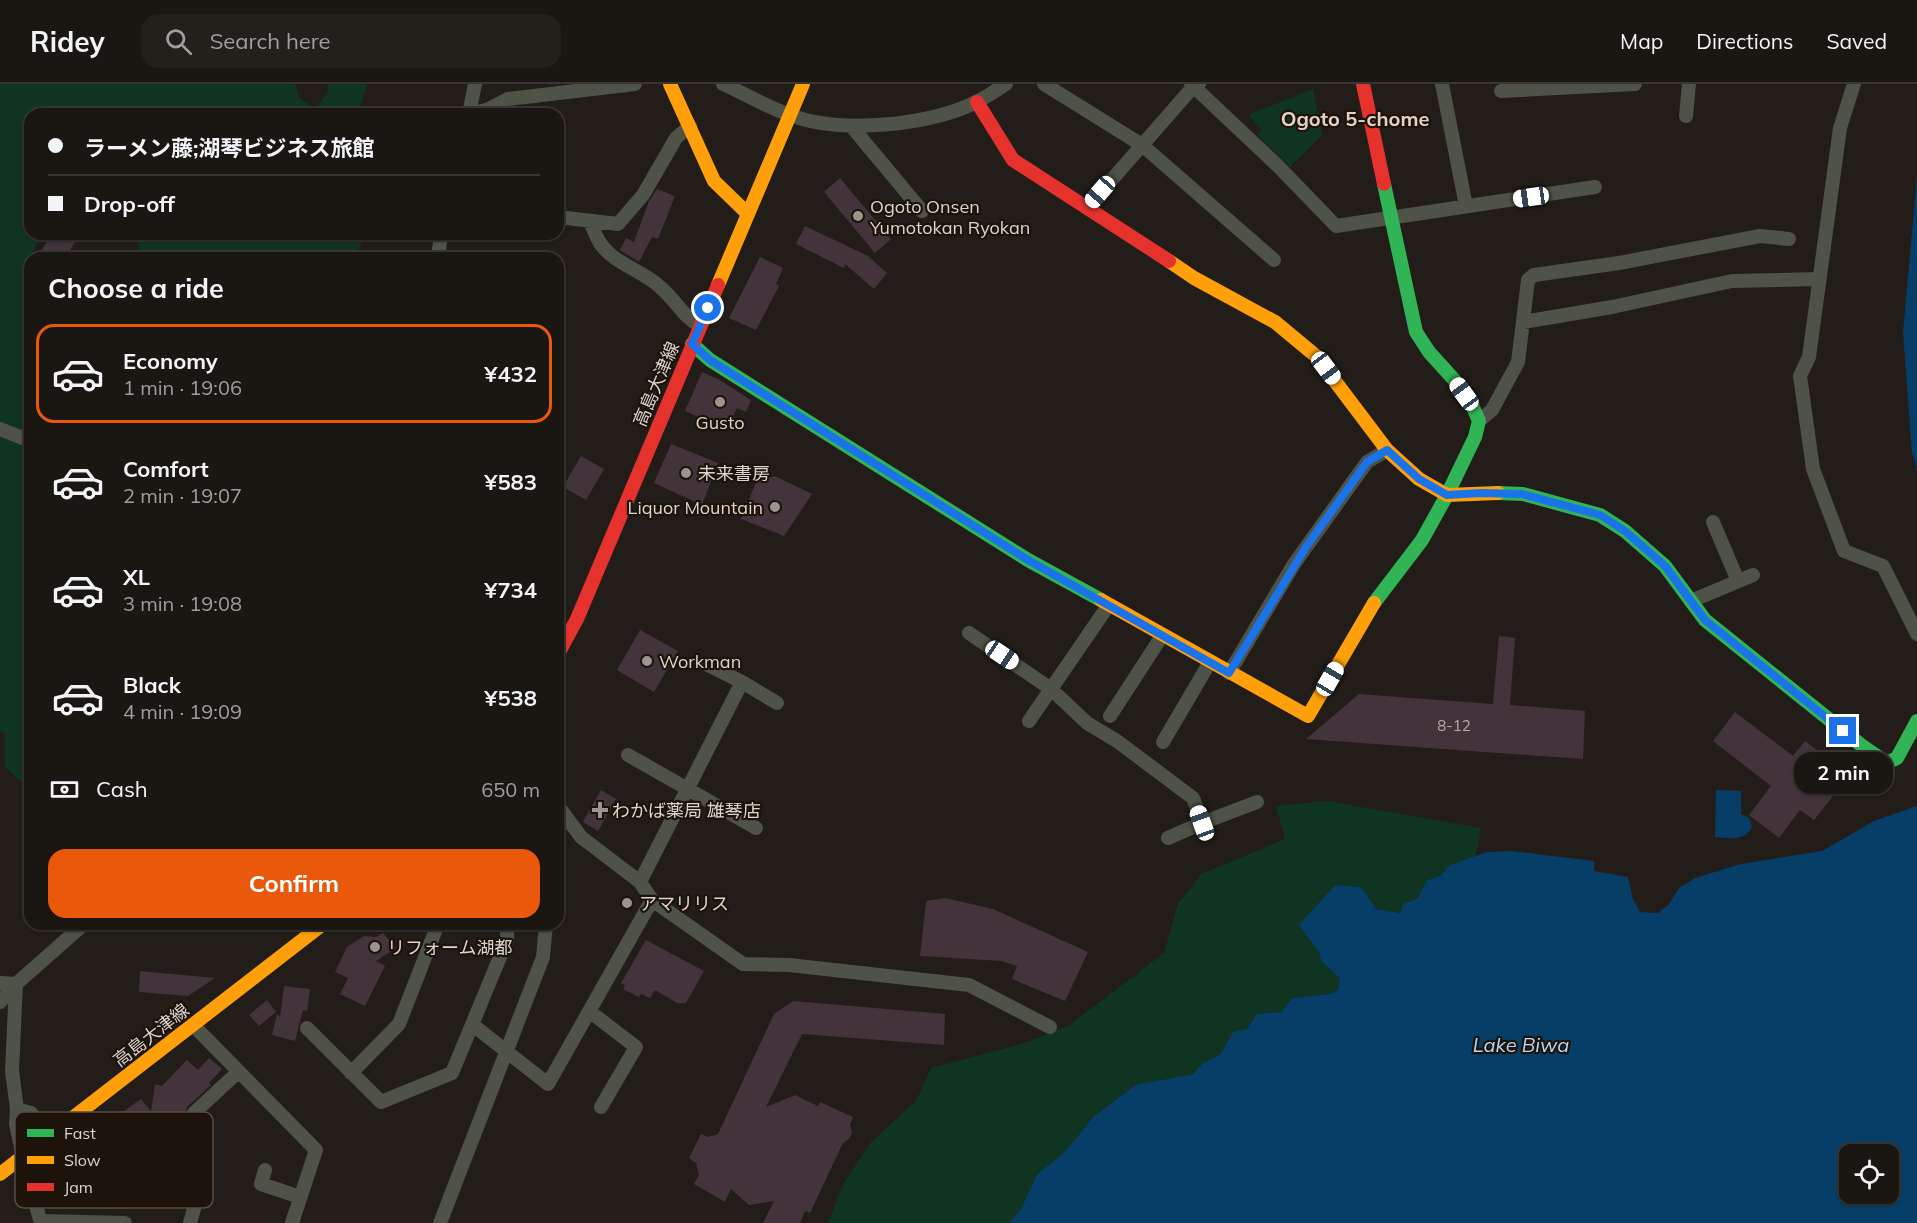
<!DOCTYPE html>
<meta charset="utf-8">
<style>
body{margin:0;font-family:Mulish,"Noto Sans JP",sans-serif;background:#231f1b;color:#f1f3f6;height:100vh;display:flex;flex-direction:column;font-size:22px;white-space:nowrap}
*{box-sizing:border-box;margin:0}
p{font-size:20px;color:#9f9f9f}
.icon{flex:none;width:33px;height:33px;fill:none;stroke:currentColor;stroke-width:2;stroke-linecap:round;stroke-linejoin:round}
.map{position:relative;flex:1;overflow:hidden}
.panel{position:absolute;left:24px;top:168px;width:540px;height:678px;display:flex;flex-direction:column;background:#1a1612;border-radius:18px;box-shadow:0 2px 4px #0004,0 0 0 2px #383532}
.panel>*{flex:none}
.top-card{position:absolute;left:24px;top:24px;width:540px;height:132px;border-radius:18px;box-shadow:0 2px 4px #0004,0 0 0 2px #383532;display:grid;align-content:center;height:132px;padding:0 24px;background:#1a1612}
.buttons{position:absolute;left:1839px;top:1060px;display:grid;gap:12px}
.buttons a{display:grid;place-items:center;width:60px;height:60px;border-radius:12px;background:#1a1612;box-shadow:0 2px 4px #0004,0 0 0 2px #383532;font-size:30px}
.end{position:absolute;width:27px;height:27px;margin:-14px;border:8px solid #1a73e8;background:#fff;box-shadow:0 0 0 3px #fff}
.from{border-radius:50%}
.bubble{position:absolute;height:42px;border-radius:18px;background:#1a1612;box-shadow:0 2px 4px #0004,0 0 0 2px #383532;font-size:20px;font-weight:700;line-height:42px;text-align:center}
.car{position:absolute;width:18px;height:36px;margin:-18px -9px;border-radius:8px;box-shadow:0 0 4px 2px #0007;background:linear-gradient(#fff 24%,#345 0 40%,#fff 0 76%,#345 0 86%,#fff 0)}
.top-card b{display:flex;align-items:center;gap:21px;height:57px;font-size:22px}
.top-card b+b{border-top:2px solid #383532}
.top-card i{width:15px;height:15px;background:#f1f3f6}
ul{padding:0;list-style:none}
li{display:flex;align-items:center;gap:18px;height:99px;margin:0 12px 9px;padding:0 12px;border:3px solid transparent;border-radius:18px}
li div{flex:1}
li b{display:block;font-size:22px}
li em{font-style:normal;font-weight:700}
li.on{border-color:#ea580c}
li>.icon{width:54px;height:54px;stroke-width:1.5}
h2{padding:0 24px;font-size:27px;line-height:72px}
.pay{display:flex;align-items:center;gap:15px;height:66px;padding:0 24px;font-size:22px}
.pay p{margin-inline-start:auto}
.cta{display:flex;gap:12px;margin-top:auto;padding:12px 24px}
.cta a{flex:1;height:69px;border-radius:18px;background:#ea580c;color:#fff;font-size:24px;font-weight:700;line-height:69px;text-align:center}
header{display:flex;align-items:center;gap:36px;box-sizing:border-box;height:84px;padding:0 30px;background:#1a1612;border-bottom:2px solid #383532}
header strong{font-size:28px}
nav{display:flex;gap:33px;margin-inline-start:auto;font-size:21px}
.search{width:420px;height:54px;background:#231f1b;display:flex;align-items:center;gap:15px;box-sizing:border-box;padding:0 21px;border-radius:18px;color:#9f9f9f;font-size:22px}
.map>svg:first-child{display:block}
.green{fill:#0f3422}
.water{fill:#063e67;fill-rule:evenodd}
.building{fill:#43343b}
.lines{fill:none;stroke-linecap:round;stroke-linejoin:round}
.street{stroke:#4e5247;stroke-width:14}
.fast{stroke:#30b455;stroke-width:14}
.slow{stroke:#ff9f0a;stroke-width:14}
.jam{stroke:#e5322d;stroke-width:14}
.route{stroke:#1a73e8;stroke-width:8}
.poi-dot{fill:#9b958e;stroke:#1d130a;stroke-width:2}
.labels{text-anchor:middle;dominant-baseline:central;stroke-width:4.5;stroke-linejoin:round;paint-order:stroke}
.number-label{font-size:15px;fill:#b6ada9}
.poi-label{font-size:18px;fill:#dcd5ce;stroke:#1d130a;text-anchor:start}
.street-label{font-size:18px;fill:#dcd5ce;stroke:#1d130a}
.neighbourhood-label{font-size:20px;font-weight:bold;fill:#e1d2c5;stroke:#1d130a}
.water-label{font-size:20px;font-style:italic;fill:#b5d8fa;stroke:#1d130a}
.key{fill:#1d130a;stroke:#564d45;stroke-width:1.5}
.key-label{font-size:16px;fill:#dcd5ce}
</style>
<header>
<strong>Ridey</strong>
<div class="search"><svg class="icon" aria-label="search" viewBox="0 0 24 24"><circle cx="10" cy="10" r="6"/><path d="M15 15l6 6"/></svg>Search here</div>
<nav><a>Map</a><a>Directions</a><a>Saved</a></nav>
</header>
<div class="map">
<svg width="1917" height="1139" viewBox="0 0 1917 1139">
<rect width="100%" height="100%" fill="#221d18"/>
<!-- green -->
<path class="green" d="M 0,0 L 295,0 L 299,13 L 315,25 L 327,9 L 328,0 L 367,0 L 358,30 L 30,30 L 30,150 L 43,150 L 30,172 L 33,174 L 30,174 L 30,706 L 5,683 L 5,649 L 0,648 Z
M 1313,5 L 1322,51 L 1290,83 L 1257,50 L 1262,46 L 1248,31 Z
M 138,150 L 366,150 L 354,174 L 133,174 L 139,167 Z
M 1327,717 L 1481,744 L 1476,772 L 1450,781 L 1440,792 L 1427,796 L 1418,814 L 1403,820 L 1400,829 L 1376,825 L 1299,841 L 1319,868 L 1321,877 L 1340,894 L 1338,905 L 1330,910 L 1292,914 L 1281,928 L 1257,930 L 1247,945 L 1233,948 L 1220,971 L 1203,979 L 1193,990 L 1135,1001 L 1093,1033 L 1064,1069 L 1037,1090 L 1021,1125 L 1009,1139 L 828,1139 L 843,1100 L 871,1058 L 916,1017 L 931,984 L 1021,960 L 1068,942 L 1164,869 L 1178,820 L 1201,790 L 1285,755 L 1276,722 Z"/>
<!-- water -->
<path class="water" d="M 1917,93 L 1917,383 L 1912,369 L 1903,248 Z
M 1716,706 L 1741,707 L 1741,730 L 1749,734 L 1752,743 C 1744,758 1730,754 1715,753 Z
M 1917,722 L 1917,1139 L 1009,1139 L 1021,1125 L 1037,1090 L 1064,1069 L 1093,1033 L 1135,1001 L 1193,990 L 1203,979 L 1220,971 L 1233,948 L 1247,945 L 1257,930 L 1281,928 L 1292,914 L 1330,910 L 1338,905 L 1340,894 L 1321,877 L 1319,868 L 1299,841 L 1335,801 L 1361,803 L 1376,825 L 1400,829 L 1403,820 L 1418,814 L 1427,796 L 1440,792 L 1450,781 L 1487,768 L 1511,767 L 1594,777 L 1594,787 L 1628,793 L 1633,815 L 1640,828 L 1658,829 L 1669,820 L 1679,804 L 1695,794 L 1741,780 L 1822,767 L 1874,737 ZM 1850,1071 L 1888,1071 L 1888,1110 L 1850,1110 Z"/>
<!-- building -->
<path class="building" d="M 840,94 L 891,155 L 875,169 L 824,108 Z
M 657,105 L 675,112 L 658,155 L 652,153 L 639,178 L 620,166 L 626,154 L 634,158 L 649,117 Z
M 805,142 L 868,172 L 887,189 L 874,205 L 845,180 L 844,184 L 796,160 Z
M 52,150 L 80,150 L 65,174 L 46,174 L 39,170 Z
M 760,173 L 783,184 L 776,200 L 779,202 L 756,246 L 729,234 Z
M 702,288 L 718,295 L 751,316 L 746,328 L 737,324 L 727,346 L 685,327 Z
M 671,360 L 718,379 L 702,421 L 654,399 Z
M 581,372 L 604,385 L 586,416 L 563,403 Z
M 775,392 L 812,410 L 784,452 L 741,435 L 756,398 Z
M 640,546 L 678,567 L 654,608 L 617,586 Z
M 1499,552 L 1515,554 L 1510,621 L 1585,627 L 1583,675 L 1306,655 L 1359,610 L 1493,620 Z
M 1735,628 L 1793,672 L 1805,657 L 1835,680 L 1823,695 L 1838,706 L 1814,736 L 1800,726 L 1779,754 L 1749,731 L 1771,702 L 1713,657 Z
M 601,706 L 616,715 L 598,747 L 583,738 Z
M 945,814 L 993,825 L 1088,868 L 1065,917 L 1012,895 L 1017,882 L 1002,877 L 920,872 L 926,817 Z
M 383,849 L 396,864 L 376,877 L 385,882 L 365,922 L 340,910 L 348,894 L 335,888 L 347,863 L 364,852 L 376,853 Z
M 646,856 L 704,887 L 686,919 L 677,919 L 655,906 L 650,914 L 641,910 L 639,913 L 623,905 L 625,901 L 621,899 Z
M 140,887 L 215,894 L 188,912 L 139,908 Z
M 284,902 L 310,905 L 307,927 L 303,926 L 295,957 L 272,951 L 277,930 L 280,933 Z
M 267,916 L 276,928 L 259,942 L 249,931 Z
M 793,917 L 945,930 L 944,961 L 802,950 L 766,1023 L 795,1011 L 818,1022 L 820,1018 L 853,1033 L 850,1041 L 852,1048 L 850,1054 L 843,1059 L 810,1129 L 805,1127 L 800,1139 L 763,1139 L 774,1117 L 749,1121 L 731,1105 L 725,1118 L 694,1100 L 699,1091 L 696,1079 L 689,1074 L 701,1050 L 708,1053 L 718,1050 L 774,930 Z
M 209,974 L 222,985 L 209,999 L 211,1001 L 187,1023 L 184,1038 L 181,1038 L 179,1042 L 163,1038 L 161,1098 L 165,1099 L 165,1119 L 134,1119 L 134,1098 L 139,1098 L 140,1069 L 133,1069 L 133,1042 L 124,1027 L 141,1015 L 151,1027 L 155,1000 L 162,1002 L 187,976 L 198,986 Z"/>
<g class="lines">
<!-- street -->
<path class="street" d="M 723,0 C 745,10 767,23 790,31 C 839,50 932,42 978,17 C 988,12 997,6 1006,0
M 1044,0 L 1142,61 L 1274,176
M 1191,0 L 1278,82 L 1336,142 L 1595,103
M 1442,0 L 1466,122
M 1854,0 L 1840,44 L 1809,273 L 1800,292 L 1813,385 L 1844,467 L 1883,482 L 1917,550
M 1501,7 L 1635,0
M 469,30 L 475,0
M 471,30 L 489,25 L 508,15 L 635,0
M 1686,32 L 1689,0
M 852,43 L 922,127
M 1087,124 L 1194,2 L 1199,0
M 558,133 L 618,140 L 643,111 L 676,54 L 690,42
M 590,138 C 593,144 596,153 600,159 C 614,180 642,186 660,203 C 676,216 682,232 700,242
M 438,174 L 441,150
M 1523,238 L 1612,223 L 1732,197 L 1819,195
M 1479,337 L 1492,326 L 1518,278 L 1528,196 L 1534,191 L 1619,179 L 1760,152 L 1789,155
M 0,345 L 30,357
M 1713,438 L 1738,497
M 1691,517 L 1753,491
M 969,549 L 1051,605 L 1087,639 L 1117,657 L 1193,714 L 1202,739 L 1257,718
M 706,580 L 742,598
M 1229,589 L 1294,480 L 1367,378 L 1387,366
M 1110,632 L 1162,552
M 1029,637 L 1108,522
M 1163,658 L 1210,578
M 628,671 L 756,744
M 558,722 L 581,753 L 640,798 L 652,816 L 743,880 L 789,881 L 969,901 L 1050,943
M 1168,754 L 1202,739
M 640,798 L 742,598 L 777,619
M 0,899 L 16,900
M 16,900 L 12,987 L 17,1025 L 16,1040 L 27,1091 L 41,1139
M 0,918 L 16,900 L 84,840
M 589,927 L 636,963 L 601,1023
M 193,941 L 316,1066 L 292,1139
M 473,941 L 548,1000 L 652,816
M 307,944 L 381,1018 L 452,989 L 507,856 L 507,840
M 351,989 L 399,940 L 438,840
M 17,1025 L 31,1029 L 48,1054
M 265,1086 L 261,1100 L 300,1113
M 42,1137 L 125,1139
M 190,1139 L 198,1111 L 199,1059 L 192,1044 L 194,1029 L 238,988
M 440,1139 L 543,873 L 546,840"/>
<!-- fast -->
<path class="fast" d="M 692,260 L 710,276 L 1028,476 L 1101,516
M 1498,409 L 1523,410 L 1600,431 L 1625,447 L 1665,482 L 1705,536 L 1861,661 L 1887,679 L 1897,674 L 1917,637
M 1374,519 L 1422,456 L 1447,411 L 1475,353 L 1479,337 L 1472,321 L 1457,299 L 1429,268 L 1416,248 L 1384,100"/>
<!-- slow -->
<path class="slow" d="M 670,0 L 714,97 L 748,130
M 1169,177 L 1194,194 L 1275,238 L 1316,272 L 1387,366 L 1419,395 L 1447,411 L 1498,409
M 718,201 L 803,0
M 1101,516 L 1308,632 L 1374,519
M 0,1090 L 323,840"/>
<!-- jam -->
<path class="jam" d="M 1363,0 L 1384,100
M 977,18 L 1013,76 L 1169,177
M 558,570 L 577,535 L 718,201"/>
</g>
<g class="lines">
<!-- route -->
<path class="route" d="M 708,224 L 692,260 L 710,276 L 1028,476 L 1229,589 L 1306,463 L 1367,378 L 1387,366 L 1419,395 L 1447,411 L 1481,409 L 1522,410 L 1600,431 L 1625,447 L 1665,482 L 1705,536 L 1843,647"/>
</g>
<!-- markers -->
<g class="poi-dot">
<circle cx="858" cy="132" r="6"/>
<circle cx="720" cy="318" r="6"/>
<circle cx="686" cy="389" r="6"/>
<circle cx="775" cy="423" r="6"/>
<circle cx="647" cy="577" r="6"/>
<path d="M597 717h6v6h6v6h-6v6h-6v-6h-6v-6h6z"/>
<circle cx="627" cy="819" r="6"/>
<circle cx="375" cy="863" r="6"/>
</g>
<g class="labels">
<!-- number labels -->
<g class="number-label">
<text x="1454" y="641">8-12</text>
</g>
<!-- poi labels -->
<g class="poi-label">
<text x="870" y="122">Ogoto Onsen<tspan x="870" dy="21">Yumotokan Ryokan</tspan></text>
<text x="720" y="338" text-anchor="middle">Gusto</text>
<text x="698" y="389">未来書房</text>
<text x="763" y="423" text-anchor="end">Liquor Mountain</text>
<text x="659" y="577">Workman</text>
<text x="612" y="726">わかば薬局 雄琴店</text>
<text x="639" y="819">アマリリス</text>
<text x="387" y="863">リフォーム湖都</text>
</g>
<!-- street labels -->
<g class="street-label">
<text transform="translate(656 300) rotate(-67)">高島大津線</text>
<text transform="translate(151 951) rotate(-38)">高島大津線</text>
</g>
<!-- neighbourhood labels -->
<g class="neighbourhood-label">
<text x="1355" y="34">Ogoto 5-chome</text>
</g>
<!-- water labels -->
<g class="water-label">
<text x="1521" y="960">Lake Biwa</text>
</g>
</g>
<!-- legend -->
<rect x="15" y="1028" width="198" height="96" rx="9" class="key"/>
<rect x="27" y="1045" width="27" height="8" fill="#30b455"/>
<rect x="27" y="1072" width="27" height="8" fill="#ff9f0a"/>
<rect x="27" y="1099" width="27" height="8" fill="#e5322d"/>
<g class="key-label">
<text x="64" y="1055">Fast</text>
<text x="64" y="1082">Slow</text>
<text x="64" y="1109">Jam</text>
</g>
</svg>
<div class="buttons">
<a><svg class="icon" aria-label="locate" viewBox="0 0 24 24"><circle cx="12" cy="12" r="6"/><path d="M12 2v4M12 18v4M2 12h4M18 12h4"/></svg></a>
</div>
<i class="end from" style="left:708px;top:224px"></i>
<i class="end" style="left:1843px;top:647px"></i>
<div class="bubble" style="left:1794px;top:668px;width:99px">2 min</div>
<i class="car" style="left:1100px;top:108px;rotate:221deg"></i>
<i class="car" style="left:1531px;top:113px;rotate:262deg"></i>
<i class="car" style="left:1326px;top:284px;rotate:143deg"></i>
<i class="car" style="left:1464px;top:310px;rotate:324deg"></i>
<i class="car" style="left:1002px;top:571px;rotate:124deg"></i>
<i class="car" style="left:1330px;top:595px;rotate:30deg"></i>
<i class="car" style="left:1202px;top:739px;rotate:340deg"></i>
<div class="top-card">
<b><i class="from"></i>ラーメン藤;湖琴ビジネス旅館</b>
<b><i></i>Drop-off</b>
</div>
<section class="panel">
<h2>Choose a ride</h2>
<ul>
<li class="on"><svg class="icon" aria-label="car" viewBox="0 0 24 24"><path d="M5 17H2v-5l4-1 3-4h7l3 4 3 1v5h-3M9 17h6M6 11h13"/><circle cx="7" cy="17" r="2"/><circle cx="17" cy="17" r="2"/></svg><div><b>Economy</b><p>1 min · 19:06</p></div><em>¥432</em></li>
<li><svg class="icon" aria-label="car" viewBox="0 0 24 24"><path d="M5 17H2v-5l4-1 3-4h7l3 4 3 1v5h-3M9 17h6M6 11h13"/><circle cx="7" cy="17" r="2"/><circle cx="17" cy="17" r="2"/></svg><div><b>Comfort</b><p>2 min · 19:07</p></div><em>¥583</em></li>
<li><svg class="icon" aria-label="car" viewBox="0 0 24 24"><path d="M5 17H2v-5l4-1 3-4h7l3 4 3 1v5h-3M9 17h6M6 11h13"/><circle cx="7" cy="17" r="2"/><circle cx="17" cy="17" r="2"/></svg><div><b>XL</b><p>3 min · 19:08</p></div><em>¥734</em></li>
<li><svg class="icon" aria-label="car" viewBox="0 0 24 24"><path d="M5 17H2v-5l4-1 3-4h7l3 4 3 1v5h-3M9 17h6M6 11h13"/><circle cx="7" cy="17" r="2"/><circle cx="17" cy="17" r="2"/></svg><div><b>Black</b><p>4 min · 19:09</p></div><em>¥538</em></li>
</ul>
<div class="pay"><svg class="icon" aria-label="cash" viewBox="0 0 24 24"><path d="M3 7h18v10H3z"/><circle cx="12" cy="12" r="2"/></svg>Cash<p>650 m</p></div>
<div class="cta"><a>Confirm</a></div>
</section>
</div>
